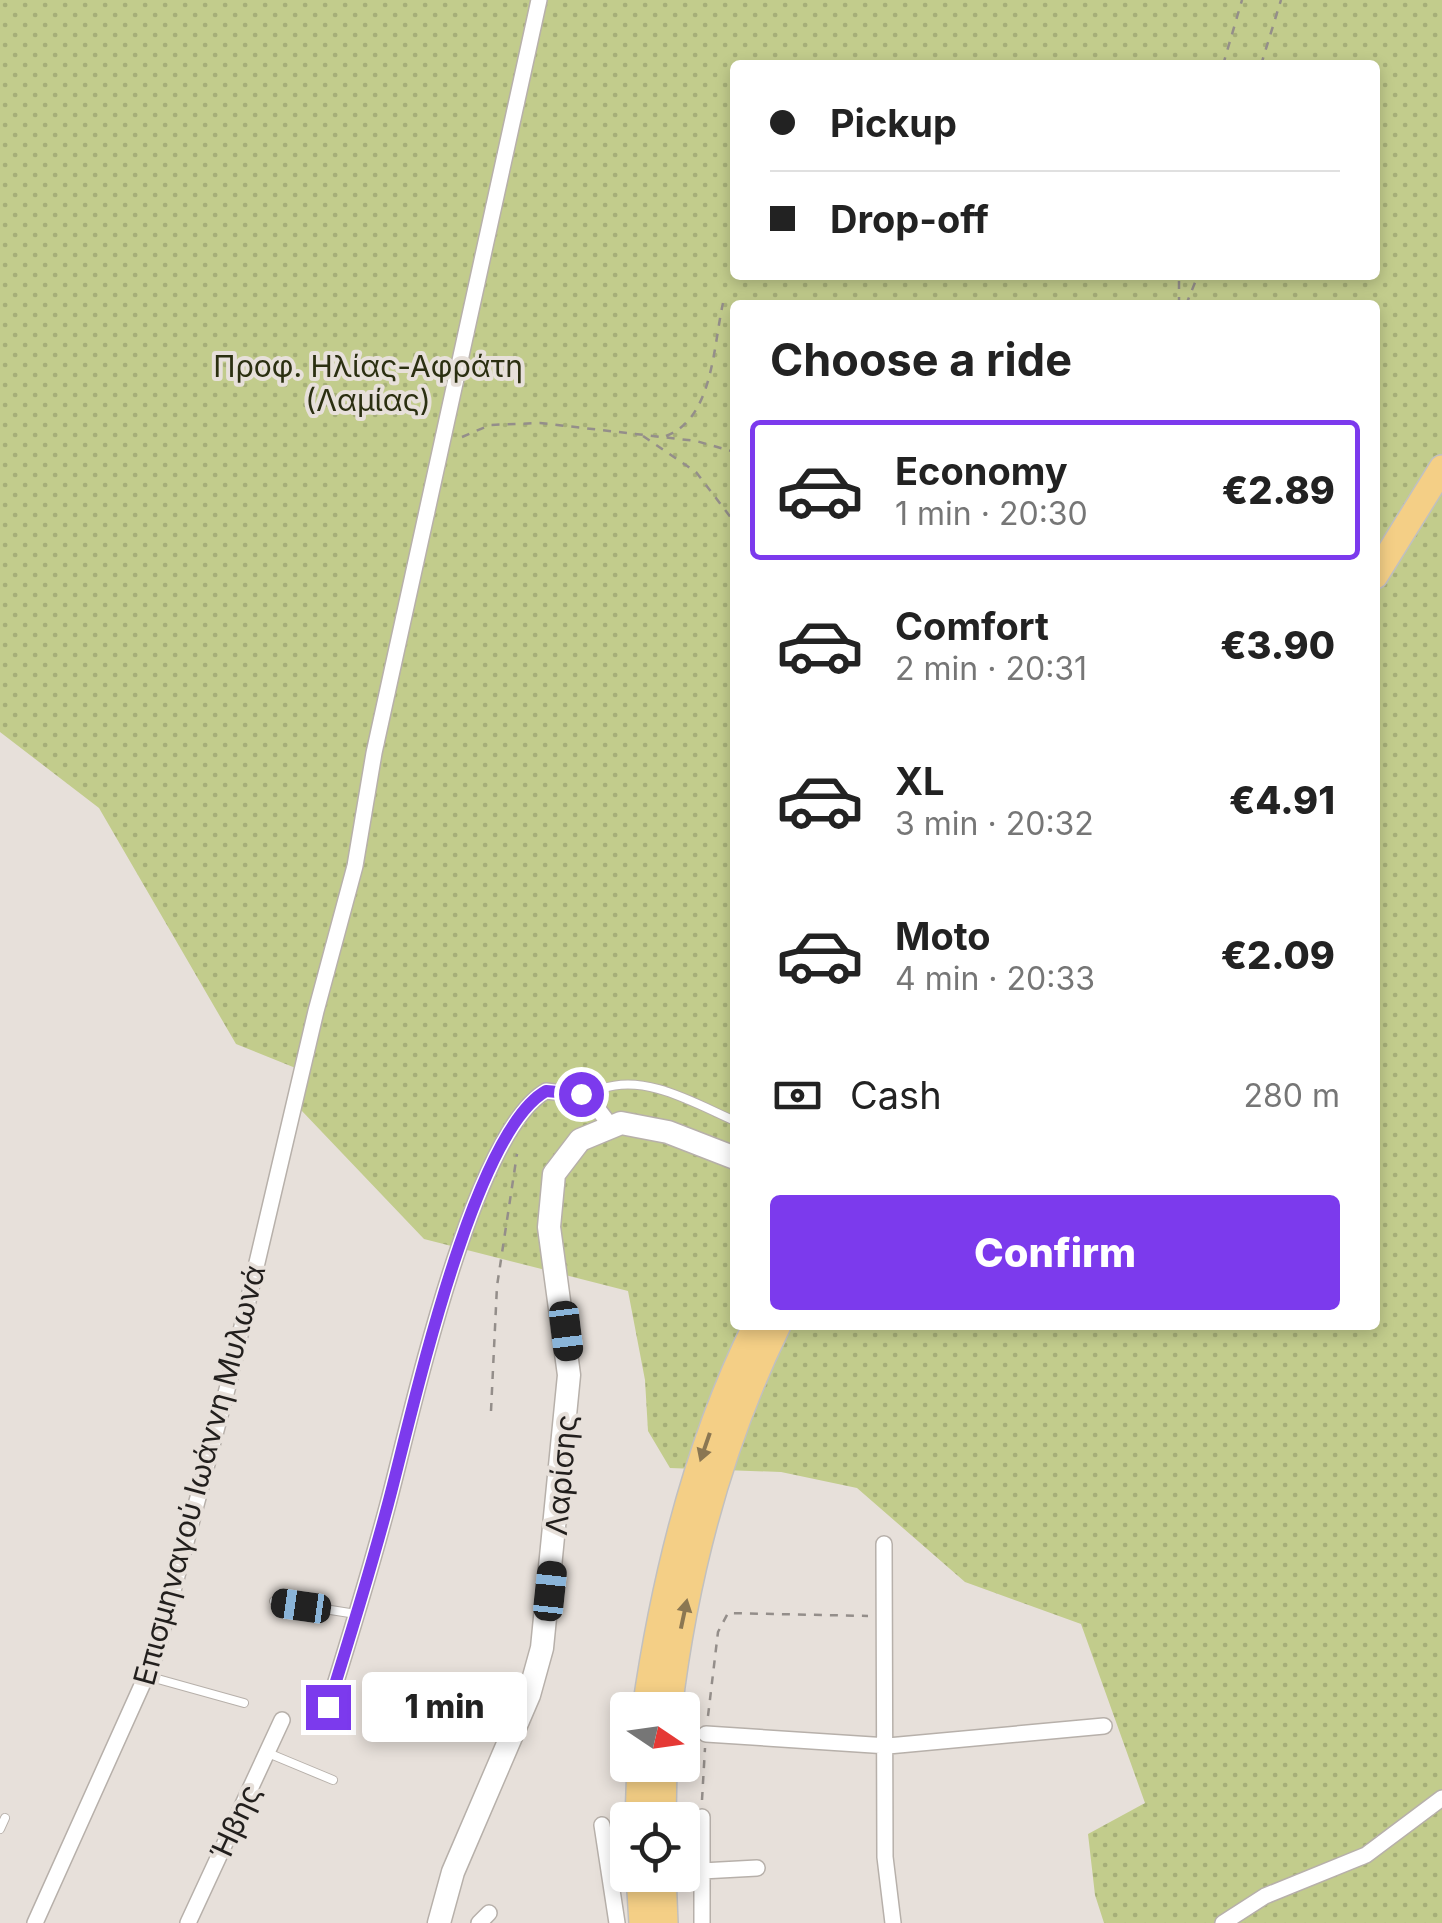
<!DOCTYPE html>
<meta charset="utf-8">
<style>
body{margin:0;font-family:Inter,sans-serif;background:#f2f2f2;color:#222;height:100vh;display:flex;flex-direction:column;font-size:38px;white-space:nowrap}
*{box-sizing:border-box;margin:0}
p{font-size:32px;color:#767676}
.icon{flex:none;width:55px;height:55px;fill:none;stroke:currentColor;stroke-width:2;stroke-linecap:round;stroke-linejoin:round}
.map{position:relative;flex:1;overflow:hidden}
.drawer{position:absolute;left:730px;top:300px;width:650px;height:1030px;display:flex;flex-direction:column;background:#fff;border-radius:10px;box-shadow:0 5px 15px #0003}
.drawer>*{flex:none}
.hud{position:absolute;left:730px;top:60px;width:650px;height:220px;border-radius:10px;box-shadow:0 5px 15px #0003;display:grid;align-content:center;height:220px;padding:0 40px;background:#fff}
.needle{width:65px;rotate:103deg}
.buttons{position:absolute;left:610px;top:1692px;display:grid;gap:20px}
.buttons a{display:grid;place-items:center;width:90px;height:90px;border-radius:10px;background:#fff;box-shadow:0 5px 15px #0003;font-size:50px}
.end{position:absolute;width:45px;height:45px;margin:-22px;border:12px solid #7c3aed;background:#fff;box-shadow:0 0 0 5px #fff}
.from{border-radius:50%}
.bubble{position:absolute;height:70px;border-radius:10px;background:#fff;box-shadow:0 5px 15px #0003;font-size:32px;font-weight:800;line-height:70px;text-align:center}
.car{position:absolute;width:30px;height:60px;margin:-30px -15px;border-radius:12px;box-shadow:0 0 8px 2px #0007;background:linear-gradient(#222 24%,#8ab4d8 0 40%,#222 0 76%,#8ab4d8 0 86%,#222 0)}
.hud b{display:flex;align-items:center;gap:35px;height:95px;font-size:38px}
.hud b+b{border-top:2px solid #e0e0e0}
.hud i{width:25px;height:25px;background:#222}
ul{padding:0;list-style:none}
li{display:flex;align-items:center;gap:30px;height:140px;margin:0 20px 15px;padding:0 20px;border:5px solid transparent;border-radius:10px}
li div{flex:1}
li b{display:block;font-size:38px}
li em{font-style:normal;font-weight:800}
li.on{border-color:#7c3aed}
li>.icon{width:90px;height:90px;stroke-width:1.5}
h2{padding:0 40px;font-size:45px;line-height:120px}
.pay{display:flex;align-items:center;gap:25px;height:110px;padding:0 40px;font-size:38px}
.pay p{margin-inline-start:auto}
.cta{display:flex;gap:20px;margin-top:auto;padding:20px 40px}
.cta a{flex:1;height:115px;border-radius:10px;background:#7c3aed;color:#fff;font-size:40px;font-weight:800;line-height:115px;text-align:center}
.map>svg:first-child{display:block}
.park{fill:url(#park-dots);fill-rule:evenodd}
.building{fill:url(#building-cross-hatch);stroke:#9e9ca4;stroke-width:2.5}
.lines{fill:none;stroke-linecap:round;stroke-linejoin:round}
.lane-casing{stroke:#b7b0aa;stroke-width:10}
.street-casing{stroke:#b7b0aa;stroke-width:18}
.secondary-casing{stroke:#b7b0aa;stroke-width:25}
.primary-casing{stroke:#c1c0c0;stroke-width:28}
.path{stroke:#948e8a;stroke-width:2.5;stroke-dasharray:8 8;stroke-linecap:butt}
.lane{stroke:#fff;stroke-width:8}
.street{stroke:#fff;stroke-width:15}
.secondary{stroke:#fff;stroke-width:22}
.primary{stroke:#f4cf86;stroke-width:25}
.oneway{fill:#8b7752}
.route{stroke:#7c3aed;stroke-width:12}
.labels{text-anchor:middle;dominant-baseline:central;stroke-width:8;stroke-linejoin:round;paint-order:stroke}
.park-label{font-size:30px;fill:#2b2f11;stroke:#e7e0da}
.street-label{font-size:30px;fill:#221f1d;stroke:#e7e0da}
</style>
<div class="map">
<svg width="1442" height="1923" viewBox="0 0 1442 1923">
<defs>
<pattern id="park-dots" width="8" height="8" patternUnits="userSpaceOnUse" patternTransform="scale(2.5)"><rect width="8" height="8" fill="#c2cc8c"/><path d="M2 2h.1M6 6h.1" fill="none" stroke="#a6af78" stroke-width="1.8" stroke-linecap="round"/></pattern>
<pattern id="building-cross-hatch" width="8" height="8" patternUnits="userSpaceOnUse" patternTransform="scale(2.5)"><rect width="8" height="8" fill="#cdb8f7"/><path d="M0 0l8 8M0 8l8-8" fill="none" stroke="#b09ed3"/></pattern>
</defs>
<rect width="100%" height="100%" fill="#e7e0da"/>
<!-- park -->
<path class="park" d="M 0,0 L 1442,0 L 1442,1923 L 1104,1923 L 1095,1895 L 1088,1834 L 1145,1803 L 1081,1624 L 965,1582 L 857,1488 L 781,1472 L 670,1468 L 648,1431 L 645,1380 L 628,1291 L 424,1239 L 301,1110 L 308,1073 L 236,1044 L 99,808 L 0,732 ZM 735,65 L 1375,65 L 1375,275 L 735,275 ZM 735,305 L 1375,305 L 1375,1325 L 735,1325 Z"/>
<!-- building -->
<path class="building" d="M 468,1710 L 487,1716 L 486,1734 L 462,1727 Z"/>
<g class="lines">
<defs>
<path id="lane" d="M 592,1100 L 602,1089 C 645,1073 696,1104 735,1121
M 274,1601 L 356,1614
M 147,1676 L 244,1703
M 497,1734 L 493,1721 L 501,1705 L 515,1700
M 268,1753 L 333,1780
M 0,1829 L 5,1818"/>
<path id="street" d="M 884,1544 L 885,1857 L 893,1923
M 328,1707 C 349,1640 370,1572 388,1504 C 411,1418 472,1133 546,1091 L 588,1096 L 610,1125
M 706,1734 L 888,1746 L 1104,1726
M 602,1825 L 617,1923
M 702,1871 L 757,1868
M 35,1923 L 156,1654 L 229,1382 L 316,1011 L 355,866 L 374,753 L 539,0
M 188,1923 L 282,1720
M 479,1923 L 489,1913
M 702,1923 L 702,1817
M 1223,1923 L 1265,1896 L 1366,1855 L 1442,1798"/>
<path id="secondary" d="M 439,1923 L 453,1872 L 529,1695 L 542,1648 L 569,1375 L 549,1227 L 554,1174 L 580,1140 L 621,1123 L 668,1132 L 735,1158"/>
<path id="primary" d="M 1375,576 L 1442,468
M 645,1710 C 664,1578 696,1445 756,1325
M 669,1710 C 685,1576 719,1446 778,1325
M 638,1820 L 640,1765
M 663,1820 L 664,1765
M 639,1875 L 642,1923
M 663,1875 L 665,1923"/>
</defs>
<!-- lane casing -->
<use href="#lane" class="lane-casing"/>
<!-- street casing -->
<use href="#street" class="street-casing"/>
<!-- secondary casing -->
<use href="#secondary" class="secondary-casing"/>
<!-- primary casing -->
<use href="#primary" class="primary-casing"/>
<!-- path -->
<path class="path" d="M 1223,65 L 1242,0
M 1261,65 L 1281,0
M 1179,305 L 1179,275
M 1186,305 L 1198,275
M 643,436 L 696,472 L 735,523
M 666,436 C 713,418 713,348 723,303
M 462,437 L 490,425 L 540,423 L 696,441 L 735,452
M 491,1411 L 497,1286 L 517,1154
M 708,1716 L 718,1632 L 728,1613 L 868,1616
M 702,1800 L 705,1748"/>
<!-- lane -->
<use href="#lane" class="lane"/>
<!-- street -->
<use href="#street" class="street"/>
<!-- secondary -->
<use href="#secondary" class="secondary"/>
<!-- primary -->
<use href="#primary" class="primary"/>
</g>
<!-- one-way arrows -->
<defs><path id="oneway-solid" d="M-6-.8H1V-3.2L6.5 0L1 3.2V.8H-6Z" transform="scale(2.5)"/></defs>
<g class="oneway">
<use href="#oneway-solid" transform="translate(705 1447) rotate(109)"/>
<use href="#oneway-solid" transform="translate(684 1614) rotate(-78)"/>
</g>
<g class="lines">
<!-- route -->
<path class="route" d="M 328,1707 C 349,1640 370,1572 388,1504 C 411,1419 472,1132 546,1091 L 581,1094"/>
</g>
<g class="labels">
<!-- park labels -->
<g class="park-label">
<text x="368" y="366">Προφ. Ηλίας-Αφράτη<tspan x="368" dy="34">(Λαμίας)</tspan></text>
</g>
<!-- street labels -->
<g class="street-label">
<text transform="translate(199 1475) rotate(-75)">Επισμηναγού Ιωάννη Μυλωνά</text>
<text transform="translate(561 1475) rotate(-85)">Λαρίσης</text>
<text transform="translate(235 1822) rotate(-65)">Ήβης</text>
</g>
</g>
</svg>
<div class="buttons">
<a><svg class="needle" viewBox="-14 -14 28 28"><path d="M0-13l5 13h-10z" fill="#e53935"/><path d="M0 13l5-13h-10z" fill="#767676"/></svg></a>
<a><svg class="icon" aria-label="locate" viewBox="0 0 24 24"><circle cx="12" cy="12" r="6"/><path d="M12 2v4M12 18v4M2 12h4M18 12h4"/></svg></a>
</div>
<i class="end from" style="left:581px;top:1094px"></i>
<i class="end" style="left:328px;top:1707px"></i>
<div class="bubble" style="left:362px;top:1672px;width:165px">1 min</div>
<i class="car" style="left:566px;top:1331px;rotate:173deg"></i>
<i class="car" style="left:550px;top:1591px;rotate:6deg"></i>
<i class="car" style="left:301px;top:1606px;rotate:278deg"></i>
<div class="hud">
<b><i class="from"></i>Pickup</b>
<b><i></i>Drop-off</b>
</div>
<section class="drawer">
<h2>Choose a ride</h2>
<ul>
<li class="on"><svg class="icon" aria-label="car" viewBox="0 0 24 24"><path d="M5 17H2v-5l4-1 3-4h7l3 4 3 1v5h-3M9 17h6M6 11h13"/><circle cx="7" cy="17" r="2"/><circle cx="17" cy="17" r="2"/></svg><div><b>Economy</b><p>1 min · 20:30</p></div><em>€2.89</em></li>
<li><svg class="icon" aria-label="car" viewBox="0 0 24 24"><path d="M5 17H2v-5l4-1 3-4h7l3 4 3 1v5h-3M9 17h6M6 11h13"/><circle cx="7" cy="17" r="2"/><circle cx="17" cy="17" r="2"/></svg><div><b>Comfort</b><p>2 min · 20:31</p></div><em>€3.90</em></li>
<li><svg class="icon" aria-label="car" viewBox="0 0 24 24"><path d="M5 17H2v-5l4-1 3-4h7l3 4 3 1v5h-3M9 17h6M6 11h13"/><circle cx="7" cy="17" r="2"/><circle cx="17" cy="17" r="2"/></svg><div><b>XL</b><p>3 min · 20:32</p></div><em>€4.91</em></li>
<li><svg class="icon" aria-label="car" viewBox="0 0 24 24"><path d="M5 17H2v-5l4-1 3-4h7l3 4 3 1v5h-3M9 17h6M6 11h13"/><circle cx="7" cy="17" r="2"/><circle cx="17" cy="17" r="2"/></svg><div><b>Moto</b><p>4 min · 20:33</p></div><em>€2.09</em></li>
</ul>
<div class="pay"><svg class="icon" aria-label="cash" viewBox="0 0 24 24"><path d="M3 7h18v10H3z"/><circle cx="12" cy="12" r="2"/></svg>Cash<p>280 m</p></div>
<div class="cta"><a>Confirm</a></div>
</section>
</div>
